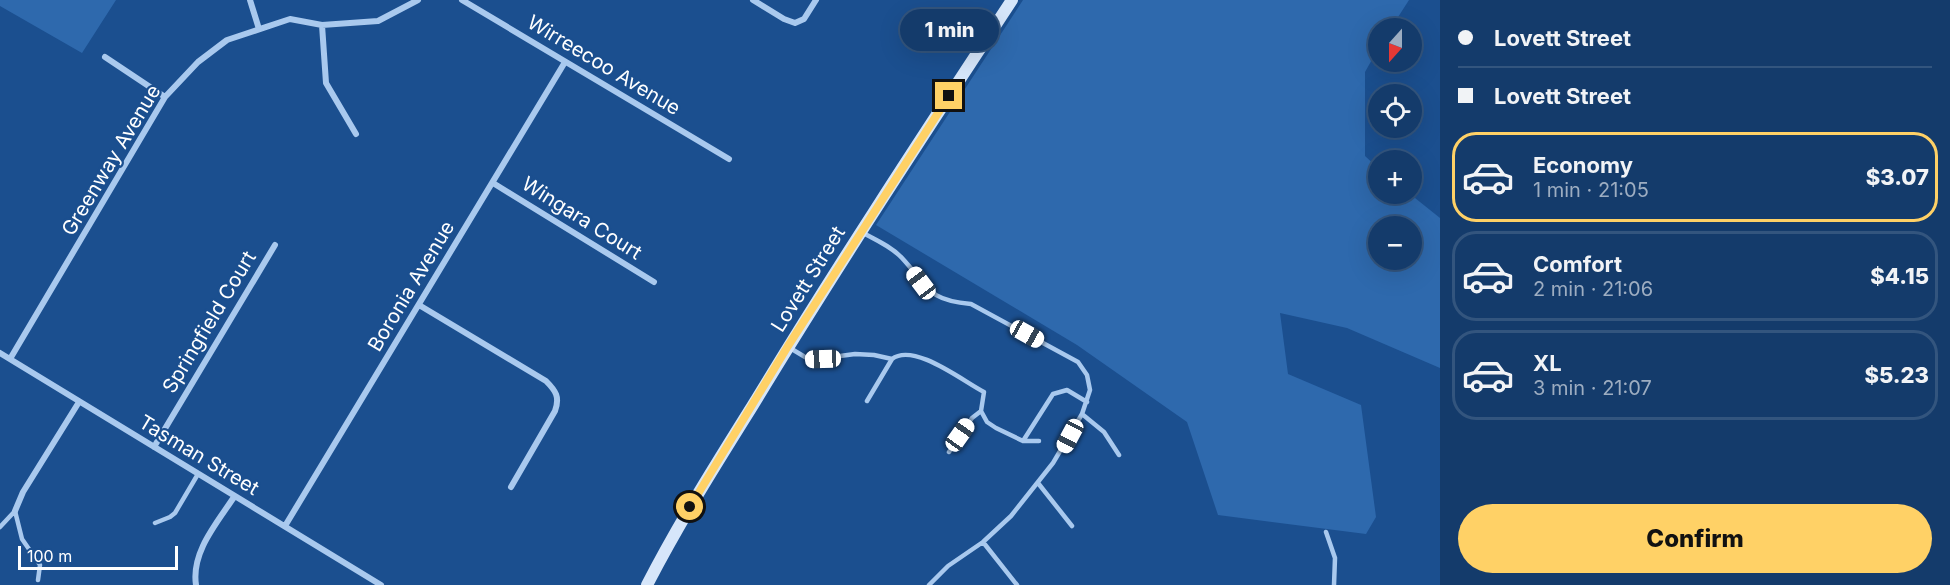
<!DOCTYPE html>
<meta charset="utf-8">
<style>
body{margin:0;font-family:Inter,sans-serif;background:#1d4271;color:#f1f3f6;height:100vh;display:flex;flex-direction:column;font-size:22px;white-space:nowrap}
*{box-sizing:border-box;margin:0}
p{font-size:20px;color:#9dadc1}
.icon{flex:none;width:33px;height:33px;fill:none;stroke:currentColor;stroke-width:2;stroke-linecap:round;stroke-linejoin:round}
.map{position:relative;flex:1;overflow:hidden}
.panel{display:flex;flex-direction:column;background:#143b6b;width:510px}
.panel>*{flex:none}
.guide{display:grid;align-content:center;height:132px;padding:0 18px;background:#143b6b}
.needle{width:39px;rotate:201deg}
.buttons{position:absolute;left:1368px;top:18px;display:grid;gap:12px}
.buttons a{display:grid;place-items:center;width:54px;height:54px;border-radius:50%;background:#143b6b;box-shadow:0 6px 24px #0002,0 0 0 2px #33557e;font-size:30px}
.scale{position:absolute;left:18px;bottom:15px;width:160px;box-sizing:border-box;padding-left:6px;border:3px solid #fff;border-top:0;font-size:16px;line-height:21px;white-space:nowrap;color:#fff;-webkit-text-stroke:4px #1b4f8f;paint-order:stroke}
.end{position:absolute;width:27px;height:27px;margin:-14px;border:8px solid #ffd166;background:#111;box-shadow:0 0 0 3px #111}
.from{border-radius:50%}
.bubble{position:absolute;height:42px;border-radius:21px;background:#143b6b;box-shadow:0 6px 24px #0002,0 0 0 2px #33557e;font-size:20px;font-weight:800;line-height:42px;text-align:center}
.car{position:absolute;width:18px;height:36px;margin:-18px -9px;border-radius:8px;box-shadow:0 0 4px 2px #0007;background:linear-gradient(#fff 24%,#345 0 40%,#fff 0 76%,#345 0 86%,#fff 0)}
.guide b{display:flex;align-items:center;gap:21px;height:57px;font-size:22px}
.guide b+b{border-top:2px solid #33557e}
.guide i{width:15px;height:15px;background:#f1f3f6}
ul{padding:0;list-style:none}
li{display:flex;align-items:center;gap:18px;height:90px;margin:0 12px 9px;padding:0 6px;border:3px solid #33557e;border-radius:24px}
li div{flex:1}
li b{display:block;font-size:22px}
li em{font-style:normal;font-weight:800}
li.selected{border-color:#ffd166}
li>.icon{width:54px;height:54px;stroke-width:1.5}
.primary-button{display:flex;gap:12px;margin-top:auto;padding:12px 18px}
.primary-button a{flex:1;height:69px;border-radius:36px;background:#ffd166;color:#111;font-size:24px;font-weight:800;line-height:69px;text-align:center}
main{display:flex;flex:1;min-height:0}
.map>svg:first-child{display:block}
.green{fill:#2e69ad;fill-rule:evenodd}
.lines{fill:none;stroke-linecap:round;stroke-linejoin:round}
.lane{stroke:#a9c9ee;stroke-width:4.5}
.street{stroke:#a9c9ee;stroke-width:6}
.secondary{stroke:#d6e6fa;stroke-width:12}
.route{stroke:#ffd166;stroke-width:8}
.labels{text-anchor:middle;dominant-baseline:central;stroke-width:4.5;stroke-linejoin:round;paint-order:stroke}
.street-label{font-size:20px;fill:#fff;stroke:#1b4f8f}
</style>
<main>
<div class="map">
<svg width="1440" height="585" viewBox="0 0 1440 585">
<rect width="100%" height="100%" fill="#1b4f8f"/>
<!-- green -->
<path class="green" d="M 0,0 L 116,0 L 82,53 L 0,6 Z
M 1023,0 L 1409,0 L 1391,28 L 1378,28 L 1378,49 L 1365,72 L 1365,156 L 1378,168 L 1378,194 L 1410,194 L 1440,218 L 1440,368 L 1347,328 L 1280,313 L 1288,374 L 1361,405 L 1376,517 L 1366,534 L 1218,515 L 1187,422 L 1077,345 L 876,225 ZM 1412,226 L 1412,260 L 1378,260 L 1378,226 Z"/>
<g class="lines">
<!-- lane -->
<path class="lane" d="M 863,233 C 876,240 892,247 902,258 C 929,287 926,300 971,304 L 1078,362 L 1087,375 L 1090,390 L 1082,414 L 1053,463 L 1011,516 L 983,542 L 948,566 L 929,585
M 790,348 L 810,360 L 855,354 L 874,355 L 892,359 C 914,342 964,382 984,392 L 981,411 L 987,422 L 996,428 L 1023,441 L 1039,441
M 867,401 L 892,359
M 1082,414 L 1104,432 L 1119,455
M 1023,441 L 1053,394 L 1067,390 L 1087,402
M 949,452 L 972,418 L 981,411
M 1038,483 L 1072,526
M 15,511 L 22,539 L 40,565 L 38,580
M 155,523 L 170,517 L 175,513 L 198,474
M 0,527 L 15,511
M 1326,532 L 1335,558 L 1334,585
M 983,542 L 1017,585"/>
<!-- street -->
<path class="street" d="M 250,0 L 259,29
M 462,0 L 729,159
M 753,0 L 784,19 L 795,23 L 804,19 L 816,0
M 322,25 L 326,83 L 356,134
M 105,57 L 165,97
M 493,183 L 654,282
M 419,305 L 546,381 C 556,391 560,397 555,411 L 511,487
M 0,353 L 381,585
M 10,359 L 165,97 L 198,62 L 227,40 L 290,19 L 322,25 L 378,21 L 418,0
M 154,447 L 275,245
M 15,511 L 23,492 L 79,402
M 285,526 L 565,62
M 196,585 C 191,552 217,523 234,497"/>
<!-- secondary -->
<path class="secondary" d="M 647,585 C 679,523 716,464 753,405 C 836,268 924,134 1012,0"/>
</g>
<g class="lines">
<!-- route -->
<path class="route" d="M 690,507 L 788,346 L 949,96"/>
</g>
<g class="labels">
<!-- street labels -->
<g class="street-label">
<text transform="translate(604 65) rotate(31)">Wirreecoo Avenue</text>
<text transform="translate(111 160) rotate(-59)">Greenway Avenue</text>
<text transform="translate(582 218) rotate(32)">Wingara Court</text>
<text transform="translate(808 279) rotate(-58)">Lovett Street</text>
<text transform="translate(411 286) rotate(-59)">Boronia Avenue</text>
<text transform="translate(209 322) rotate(-59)">Springfield Court</text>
<text transform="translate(199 455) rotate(31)">Tasman Street</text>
</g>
</g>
</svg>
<div class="buttons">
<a><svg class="needle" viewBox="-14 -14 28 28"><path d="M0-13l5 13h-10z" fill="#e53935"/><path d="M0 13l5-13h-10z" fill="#9dadc1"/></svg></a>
<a><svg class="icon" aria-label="locate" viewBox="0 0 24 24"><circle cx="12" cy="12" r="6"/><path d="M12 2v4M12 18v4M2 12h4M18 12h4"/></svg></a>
<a>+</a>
<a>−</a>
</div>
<div class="scale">100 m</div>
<i class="end from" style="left:690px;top:507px"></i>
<i class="end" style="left:949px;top:96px"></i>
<div class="bubble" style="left:900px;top:9px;width:99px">1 min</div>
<i class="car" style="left:921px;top:283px;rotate:323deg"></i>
<i class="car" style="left:1027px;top:334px;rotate:119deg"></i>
<i class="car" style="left:823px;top:359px;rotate:268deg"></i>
<i class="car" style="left:960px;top:435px;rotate:35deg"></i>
<i class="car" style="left:1070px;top:436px;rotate:208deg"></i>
</div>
<section class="panel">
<div class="guide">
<b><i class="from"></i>Lovett Street</b>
<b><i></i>Lovett Street</b>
</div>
<ul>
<li class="selected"><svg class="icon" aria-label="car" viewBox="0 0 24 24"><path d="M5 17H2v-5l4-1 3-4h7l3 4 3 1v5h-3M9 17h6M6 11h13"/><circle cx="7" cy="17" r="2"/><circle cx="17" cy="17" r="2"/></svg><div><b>Economy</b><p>1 min · 21:05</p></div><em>$3.07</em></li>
<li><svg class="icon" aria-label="car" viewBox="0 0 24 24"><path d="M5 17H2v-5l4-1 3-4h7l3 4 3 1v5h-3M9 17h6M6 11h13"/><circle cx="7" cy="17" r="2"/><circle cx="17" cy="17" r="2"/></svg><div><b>Comfort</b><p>2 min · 21:06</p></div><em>$4.15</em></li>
<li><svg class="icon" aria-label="car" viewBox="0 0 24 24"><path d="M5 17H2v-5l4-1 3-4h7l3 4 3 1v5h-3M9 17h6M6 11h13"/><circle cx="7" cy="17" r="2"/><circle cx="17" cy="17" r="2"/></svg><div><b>XL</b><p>3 min · 21:07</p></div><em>$5.23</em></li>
</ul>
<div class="primary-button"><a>Confirm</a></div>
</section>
</main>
